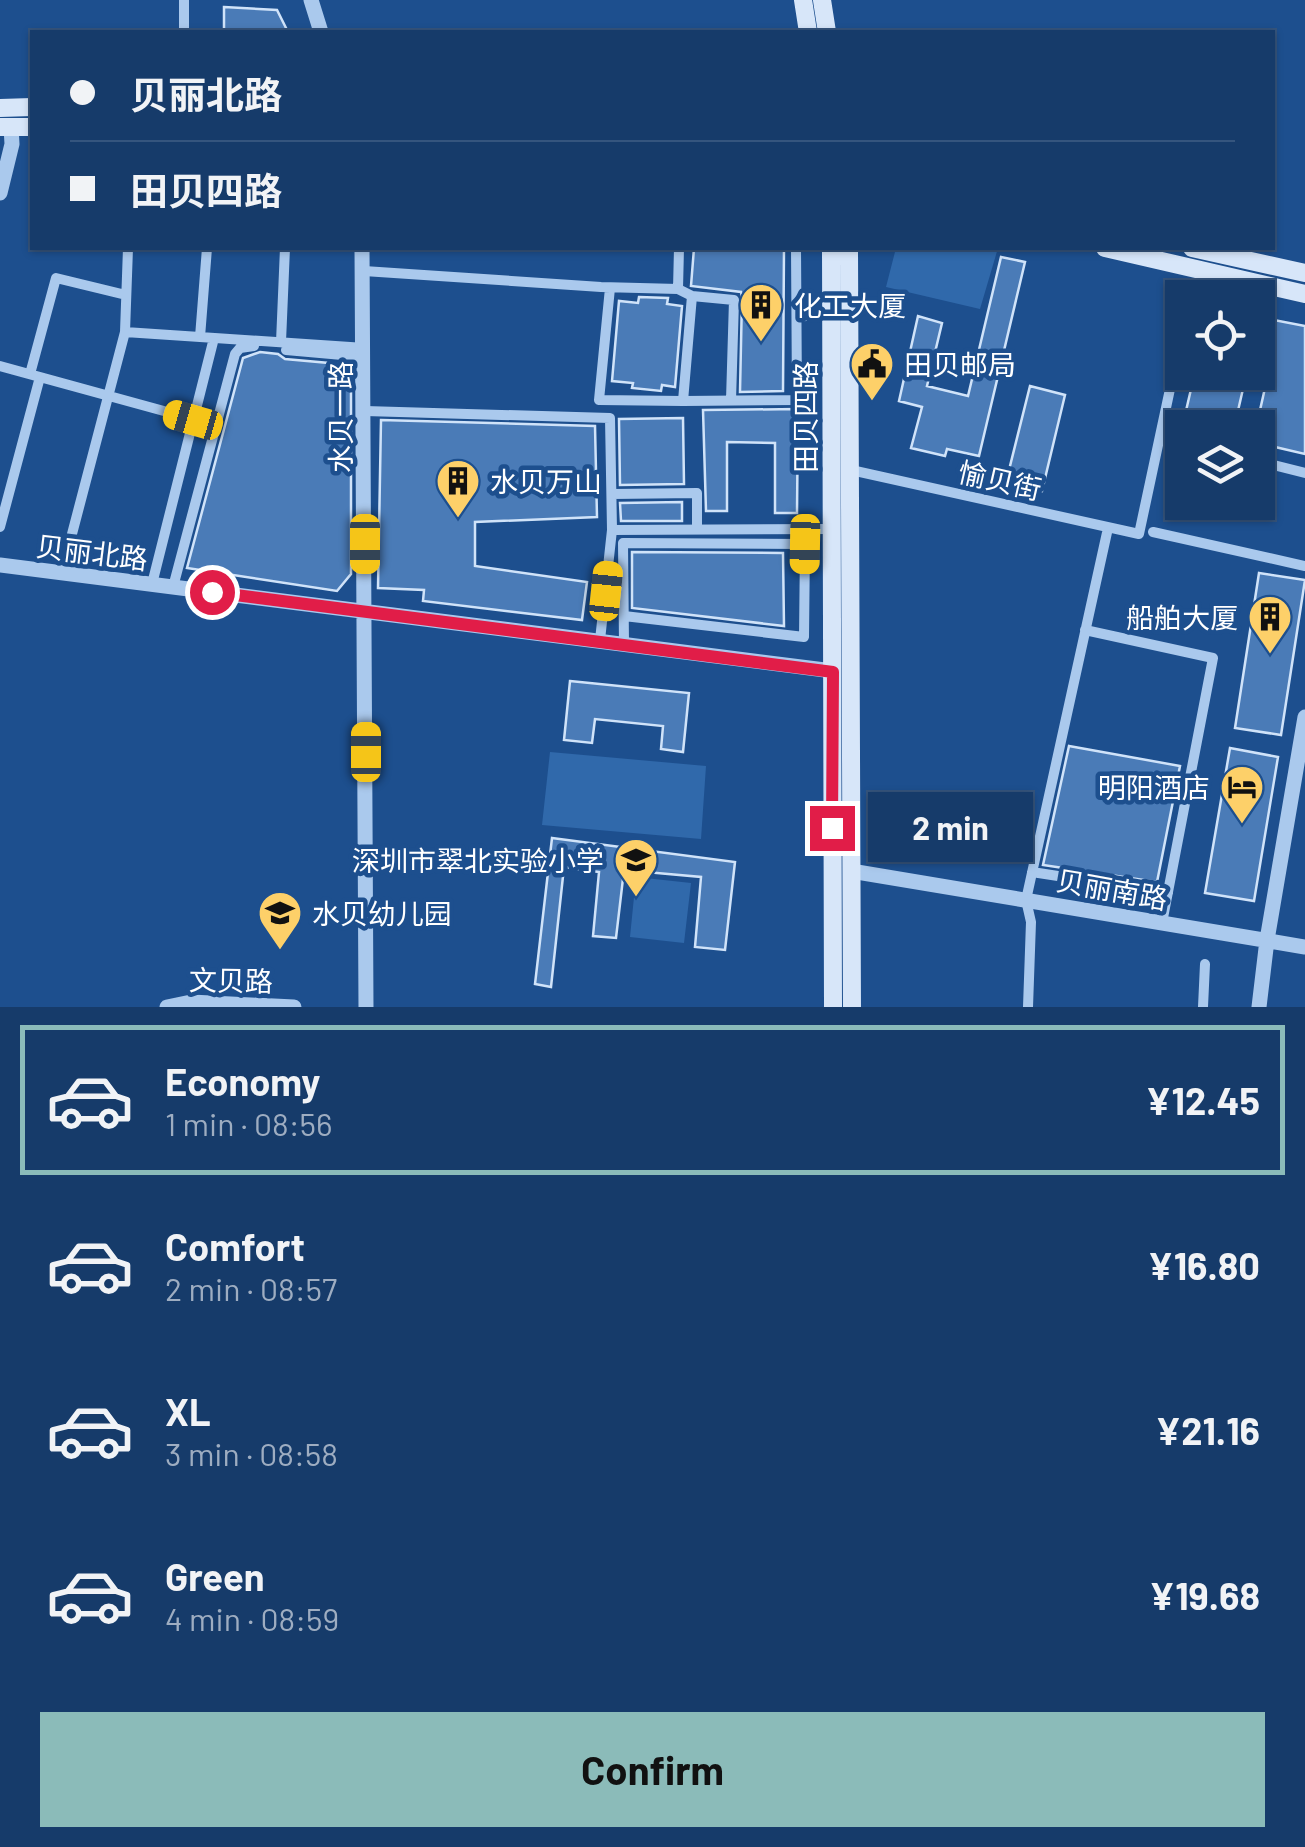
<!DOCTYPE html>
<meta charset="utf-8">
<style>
body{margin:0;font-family:Barlow,"Noto Sans SC",sans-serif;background:#234672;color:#f1f3f6;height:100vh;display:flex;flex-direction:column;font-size:38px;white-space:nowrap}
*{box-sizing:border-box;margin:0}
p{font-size:32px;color:#9eadc1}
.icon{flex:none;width:55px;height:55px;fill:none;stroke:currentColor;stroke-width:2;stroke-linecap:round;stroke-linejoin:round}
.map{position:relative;height:1007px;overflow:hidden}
.details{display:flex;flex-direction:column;background:#163b6a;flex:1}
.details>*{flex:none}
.guide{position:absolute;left:30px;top:30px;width:1245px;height:220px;border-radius:0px;box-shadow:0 2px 8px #0004,0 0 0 2px #35557e;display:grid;align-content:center;height:220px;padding:0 40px;background:#163b6a}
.controls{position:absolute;left:1165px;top:280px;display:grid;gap:20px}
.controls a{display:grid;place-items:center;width:110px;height:110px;border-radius:0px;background:#163b6a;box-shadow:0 2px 8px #0004,0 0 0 2px #35557e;font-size:50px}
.end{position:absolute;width:45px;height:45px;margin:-22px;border:12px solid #e11d48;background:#fff;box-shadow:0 0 0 5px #fff}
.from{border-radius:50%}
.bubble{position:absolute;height:70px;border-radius:0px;background:#163b6a;box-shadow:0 2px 8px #0004,0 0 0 2px #35557e;font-size:32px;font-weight:700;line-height:70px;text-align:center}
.car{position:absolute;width:30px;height:60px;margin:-30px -15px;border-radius:12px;box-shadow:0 0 8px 2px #0007;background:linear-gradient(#f5c518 24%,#345 0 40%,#f5c518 0 76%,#345 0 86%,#f5c518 0)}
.guide b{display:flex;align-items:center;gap:35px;height:95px;font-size:38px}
.guide b+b{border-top:2px solid #35557e}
.guide i{width:25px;height:25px;background:#f1f3f6}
ul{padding:18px 0 0;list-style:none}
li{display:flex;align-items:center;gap:30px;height:150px;margin:0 20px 15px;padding:0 20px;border:5px solid transparent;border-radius:0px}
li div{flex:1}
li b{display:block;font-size:38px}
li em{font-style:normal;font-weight:700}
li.selected{border-color:#8bbbb9}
li>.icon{width:90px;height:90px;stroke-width:1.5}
.cta{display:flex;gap:20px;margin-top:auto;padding:20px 40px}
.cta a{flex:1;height:115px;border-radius:0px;background:#8bbbb9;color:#111;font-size:40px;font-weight:700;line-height:115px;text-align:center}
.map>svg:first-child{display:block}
.green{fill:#3069ab}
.building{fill:#4a7bb7;stroke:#d0e3f9;stroke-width:2.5}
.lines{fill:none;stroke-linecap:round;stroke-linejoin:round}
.minor{stroke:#aac9ed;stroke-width:10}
.tertiary{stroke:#aac9ed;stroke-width:15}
.secondary{stroke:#d7e6f9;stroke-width:18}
.route{stroke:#e11d48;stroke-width:12}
.labels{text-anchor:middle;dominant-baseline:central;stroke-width:9;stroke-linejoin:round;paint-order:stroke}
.poi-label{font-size:28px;fill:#fff;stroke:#1d4f8e;text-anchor:start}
.street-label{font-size:28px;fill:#fff;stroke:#1d4f8e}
</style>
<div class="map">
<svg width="1305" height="1007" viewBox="0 0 1305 1007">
<rect width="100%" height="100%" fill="#1d4f8e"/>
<!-- green -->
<path class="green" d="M 896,248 L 998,248 L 980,309 L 886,287 Z
M 550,752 L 706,766 L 701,839 L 542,825 Z
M 636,877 L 691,883 L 684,943 L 630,937 Z"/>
<!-- building -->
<path class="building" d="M 224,7 L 277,10 L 288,32 L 224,32 Z
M 694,248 L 784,248 L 783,391 L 740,392 L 742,297 L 741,292 L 691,286 Z
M 1001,257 L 1025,262 L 979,456 L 947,449 L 945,456 L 911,448 L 922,407 L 899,401 L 918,316 L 942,323 L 927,386 L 968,396 Z
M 639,297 L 668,298 L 667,304 L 682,306 L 675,387 L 662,385 L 661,391 L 632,388 L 633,383 L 612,381 L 619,301 L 638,303 Z
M 1258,317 L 1305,326 L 1305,454 L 1271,446 L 1258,434 L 1256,428 L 1267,379 L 1258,378 Z
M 260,352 L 278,354 L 285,359 L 351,365 L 351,574 L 337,591 L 187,568 L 243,358 Z
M 1195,372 L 1246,376 L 1234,428 L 1182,428 Z
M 1030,386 L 1065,395 L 1042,491 L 1006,482 Z
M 798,409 L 797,513 L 775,513 L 775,443 L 727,442 L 727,511 L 706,511 L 703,410 Z
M 683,418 L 684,484 L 620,485 L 619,419 Z
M 381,420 L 595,426 L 597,517 L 475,522 L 475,566 L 587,582 L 582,620 L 423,601 L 424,590 L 378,588 Z
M 682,502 L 682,521 L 621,521 L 620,503 Z
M 632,552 L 783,553 L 784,626 L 632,608 Z
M 1259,573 L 1305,580 L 1281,735 L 1235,728 Z
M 570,681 L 689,693 L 683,752 L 661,749 L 663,726 L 595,719 L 592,743 L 564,740 Z
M 1069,746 L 1180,766 L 1157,882 L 1043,865 Z
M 1230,748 L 1278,757 L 1254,901 L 1205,893 Z
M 552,838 L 735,862 L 725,950 L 695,947 L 701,877 L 624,870 L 616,938 L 593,936 L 599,872 L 564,867 L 551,987 L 535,984 Z"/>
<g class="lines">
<!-- minor -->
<path class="minor" d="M 184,32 L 184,0
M 679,248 L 678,289 L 692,296 L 683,401 L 797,400 L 796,248
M 364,271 L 601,287 L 678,289
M 610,288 L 599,400 L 683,401
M 692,296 L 734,300 L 731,400
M 797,317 L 832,313
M 125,332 L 128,248
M 200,337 L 207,248
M 281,342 L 285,248
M 286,350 L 365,357
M 0,366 L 193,419
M 30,374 L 56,278 L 126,295
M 365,411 L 610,418 L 612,530 L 600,640
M 1177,441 L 1182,442
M 1258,461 L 1305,473
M 851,470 L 1139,534 L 1182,333
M 612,494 L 697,493 L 697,529
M 0,527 L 40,377
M 612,530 L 833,529
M 1153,532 L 1305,566
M 72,534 L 125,332 L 365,348
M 152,584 L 214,338
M 173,587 L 235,354 L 240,348 L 254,346
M 624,616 L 804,637 L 805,544 L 623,543 L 624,644
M 1085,630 L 1213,658 L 1162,923
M 1032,872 L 1168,893
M 1028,1007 L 1031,922 L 1026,900 L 1108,528
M 1203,1007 L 1205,964"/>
<!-- tertiary -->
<path class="tertiary" d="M 311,0 L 321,32
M 0,193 L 12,144 L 11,127
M 362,248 L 366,1007
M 0,565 L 833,671
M 851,871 L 1305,947
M 167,1007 L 191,1002 L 294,1007
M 1259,1007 L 1267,940 L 1305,717"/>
<!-- secondary -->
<path class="secondary" d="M 803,0 L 808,32
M 822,0 L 827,32
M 0,108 L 32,107
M 0,127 L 32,127
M 831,248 L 833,1007
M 849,248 L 852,1007
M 1105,248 L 1305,294
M 1192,248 L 1305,273"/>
</g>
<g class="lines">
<!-- route -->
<path class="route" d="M 212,592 L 833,672 L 832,828"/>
</g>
<!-- icons -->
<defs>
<symbol id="building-pin" viewBox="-11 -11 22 30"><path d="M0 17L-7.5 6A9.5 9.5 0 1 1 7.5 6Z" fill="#fdd069" stroke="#1d4f8e"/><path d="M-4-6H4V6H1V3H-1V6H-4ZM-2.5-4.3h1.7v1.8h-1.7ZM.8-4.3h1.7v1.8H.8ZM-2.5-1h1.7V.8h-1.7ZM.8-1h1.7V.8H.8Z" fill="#111"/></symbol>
<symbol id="civic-pin" viewBox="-11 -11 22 30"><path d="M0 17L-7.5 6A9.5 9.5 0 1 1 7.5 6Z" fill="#fdd069" stroke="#1d4f8e"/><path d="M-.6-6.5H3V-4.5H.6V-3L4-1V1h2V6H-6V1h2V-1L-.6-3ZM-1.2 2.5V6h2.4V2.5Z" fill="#111"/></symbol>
<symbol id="hotel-pin" viewBox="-11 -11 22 30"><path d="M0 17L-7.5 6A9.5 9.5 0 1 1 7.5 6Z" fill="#fdd069" stroke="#1d4f8e"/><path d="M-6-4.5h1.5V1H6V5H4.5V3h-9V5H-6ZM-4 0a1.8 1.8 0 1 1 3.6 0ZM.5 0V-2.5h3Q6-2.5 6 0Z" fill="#111"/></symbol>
<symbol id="school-pin" viewBox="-11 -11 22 30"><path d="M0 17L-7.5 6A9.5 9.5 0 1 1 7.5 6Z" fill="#fdd069" stroke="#1d4f8e"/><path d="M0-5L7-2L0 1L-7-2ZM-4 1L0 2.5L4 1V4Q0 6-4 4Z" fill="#111"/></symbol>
</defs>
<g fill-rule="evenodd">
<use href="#building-pin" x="736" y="280" width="50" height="68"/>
<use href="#civic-pin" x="847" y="339" width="50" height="68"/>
<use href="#building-pin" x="433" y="456" width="50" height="68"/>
<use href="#building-pin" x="1245" y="592" width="50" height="68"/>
<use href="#hotel-pin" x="1217" y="762" width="50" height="68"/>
<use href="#school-pin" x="611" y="835" width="50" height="68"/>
<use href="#school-pin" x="255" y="888" width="50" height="68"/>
</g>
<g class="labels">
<!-- poi labels -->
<g class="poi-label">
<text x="794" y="305">化工大厦</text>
<text x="904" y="364">田贝邮局</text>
<text x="490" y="481">水贝万山</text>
<text x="1238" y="617" text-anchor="end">船舶大厦</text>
<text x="1210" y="787" text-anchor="end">明阳酒店</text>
<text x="604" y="860" text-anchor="end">深圳市翠北实验小学</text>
<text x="312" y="913">水贝幼儿园</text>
</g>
<!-- street labels -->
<g class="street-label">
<text transform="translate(340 417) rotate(-90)">水贝一路</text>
<text transform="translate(805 417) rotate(-90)">田贝四路</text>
<text transform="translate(1000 480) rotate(13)">愉贝街</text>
<text transform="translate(92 552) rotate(7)">贝丽北路</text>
<text transform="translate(1112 889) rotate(10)">贝丽南路</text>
<text transform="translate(231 980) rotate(1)">文贝路</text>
</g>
</g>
</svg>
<div class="controls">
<a><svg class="icon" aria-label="locate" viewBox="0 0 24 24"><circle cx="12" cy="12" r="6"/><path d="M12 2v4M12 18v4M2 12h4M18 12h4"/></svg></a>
<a><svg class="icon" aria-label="layers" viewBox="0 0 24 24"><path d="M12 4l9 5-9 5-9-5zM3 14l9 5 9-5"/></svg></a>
</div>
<i class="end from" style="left:212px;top:592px"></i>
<i class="end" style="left:832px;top:828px"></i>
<div class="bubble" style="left:868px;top:792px;width:165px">2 min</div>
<i class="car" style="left:193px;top:420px;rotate:286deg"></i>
<i class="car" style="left:365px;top:544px;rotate:180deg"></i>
<i class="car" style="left:805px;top:544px;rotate:181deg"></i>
<i class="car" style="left:606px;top:591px;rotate:6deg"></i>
<i class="car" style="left:366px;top:752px;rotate:0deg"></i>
<div class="guide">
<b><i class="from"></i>贝丽北路</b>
<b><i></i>田贝四路</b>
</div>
</div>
<section class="details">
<ul>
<li class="selected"><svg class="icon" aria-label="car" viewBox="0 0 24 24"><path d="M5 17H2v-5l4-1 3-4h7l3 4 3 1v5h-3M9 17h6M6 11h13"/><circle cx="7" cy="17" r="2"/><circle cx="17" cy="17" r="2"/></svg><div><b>Economy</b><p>1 min · 08:56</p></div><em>¥12.45</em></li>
<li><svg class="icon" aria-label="car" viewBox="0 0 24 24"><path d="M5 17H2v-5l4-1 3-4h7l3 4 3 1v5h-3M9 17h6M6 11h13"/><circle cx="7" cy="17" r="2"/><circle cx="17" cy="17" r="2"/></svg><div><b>Comfort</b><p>2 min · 08:57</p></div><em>¥16.80</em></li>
<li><svg class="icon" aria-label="car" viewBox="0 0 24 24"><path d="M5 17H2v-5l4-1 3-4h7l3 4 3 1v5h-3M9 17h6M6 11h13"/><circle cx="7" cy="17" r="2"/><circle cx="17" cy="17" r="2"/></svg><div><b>XL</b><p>3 min · 08:58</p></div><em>¥21.16</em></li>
<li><svg class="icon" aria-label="car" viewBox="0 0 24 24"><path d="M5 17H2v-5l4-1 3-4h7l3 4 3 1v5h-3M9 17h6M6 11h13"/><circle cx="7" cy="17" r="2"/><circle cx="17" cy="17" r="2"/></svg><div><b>Green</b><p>4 min · 08:59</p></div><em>¥19.68</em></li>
</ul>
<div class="cta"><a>Confirm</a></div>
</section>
